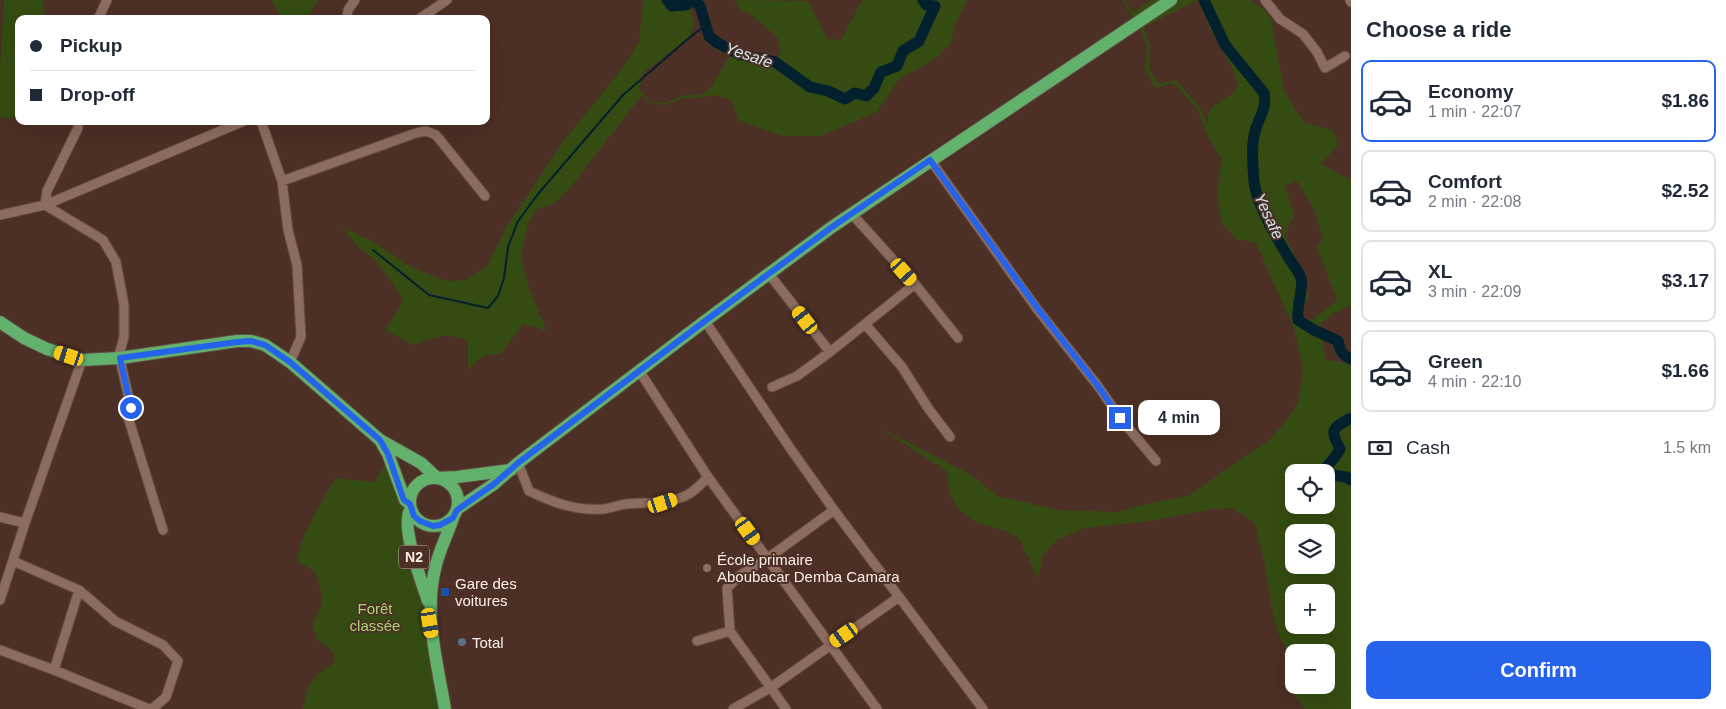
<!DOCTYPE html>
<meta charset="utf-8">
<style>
body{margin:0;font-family:Helvetica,sans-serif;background:#f6f6f7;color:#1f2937;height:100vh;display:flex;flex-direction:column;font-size:19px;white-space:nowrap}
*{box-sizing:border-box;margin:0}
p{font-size:16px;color:#747a83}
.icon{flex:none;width:28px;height:28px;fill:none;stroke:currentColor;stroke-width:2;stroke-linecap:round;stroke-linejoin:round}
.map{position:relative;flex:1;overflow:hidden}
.side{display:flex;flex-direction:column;background:#fff;width:375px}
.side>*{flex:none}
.banner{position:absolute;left:15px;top:15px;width:475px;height:110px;border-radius:10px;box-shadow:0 5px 20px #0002;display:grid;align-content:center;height:110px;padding:0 15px;background:#fff}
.fabs{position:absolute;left:1285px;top:464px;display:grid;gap:10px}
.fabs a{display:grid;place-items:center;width:50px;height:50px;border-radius:10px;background:#fff;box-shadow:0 5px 20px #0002;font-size:25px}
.end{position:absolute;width:22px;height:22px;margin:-11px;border:6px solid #2563eb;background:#fff;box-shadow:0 0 0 2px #fff}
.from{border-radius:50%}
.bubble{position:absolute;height:35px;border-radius:10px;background:#fff;box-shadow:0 5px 20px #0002;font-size:16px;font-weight:800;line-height:35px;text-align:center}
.car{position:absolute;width:15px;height:30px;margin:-15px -8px;border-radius:6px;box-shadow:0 0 4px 1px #0007;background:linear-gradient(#f5c518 24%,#345 0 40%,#f5c518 0 76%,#345 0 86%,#f5c518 0)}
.banner b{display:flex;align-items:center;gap:18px;height:48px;font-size:19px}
.banner b+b{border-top:1px solid #e0e1e3}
.banner i{width:12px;height:12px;background:#1f2937}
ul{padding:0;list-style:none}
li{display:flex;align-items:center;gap:15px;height:82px;margin:0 10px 8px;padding:0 5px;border:2px solid #e0e1e3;border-radius:10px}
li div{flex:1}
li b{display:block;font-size:19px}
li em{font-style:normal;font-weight:800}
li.selected{border-color:#2563eb}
li>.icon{width:45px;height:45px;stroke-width:1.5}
h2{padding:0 15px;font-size:22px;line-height:60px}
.pay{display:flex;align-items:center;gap:12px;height:55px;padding:0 15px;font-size:19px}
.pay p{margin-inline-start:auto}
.cta{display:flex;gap:10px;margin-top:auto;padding:10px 15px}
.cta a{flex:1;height:58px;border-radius:10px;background:#2563eb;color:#fff;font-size:20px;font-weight:800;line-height:58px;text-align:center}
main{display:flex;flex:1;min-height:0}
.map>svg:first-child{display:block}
.green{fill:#344c11;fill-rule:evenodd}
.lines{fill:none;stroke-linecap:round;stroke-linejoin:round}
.stream{stroke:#03202e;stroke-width:2}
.river{stroke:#03202e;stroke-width:11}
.minor-casing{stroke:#624b42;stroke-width:11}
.highway-casing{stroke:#624b42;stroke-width:14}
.minor{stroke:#8d6c60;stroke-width:9}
.highway{stroke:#62b26e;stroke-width:12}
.route{stroke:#2563eb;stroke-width:6}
.education-dot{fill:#8d6e63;stroke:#4c2f25;stroke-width:2}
.transit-dot{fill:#1a4fb4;stroke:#4c2f25;stroke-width:2}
.service-dot{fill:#5c6f8a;stroke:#4c2f25;stroke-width:2}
.labels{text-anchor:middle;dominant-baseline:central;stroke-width:4;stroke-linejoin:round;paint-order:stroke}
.shield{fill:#4c2f25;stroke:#c8b5ae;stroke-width:1}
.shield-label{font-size:14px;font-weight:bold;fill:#fdeee8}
.poi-label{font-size:15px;fill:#fdeee8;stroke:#4c2f25;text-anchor:start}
.park-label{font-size:15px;fill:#a7d670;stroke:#4c2f25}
.water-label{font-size:16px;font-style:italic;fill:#d0e5f2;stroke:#4c2f25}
</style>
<main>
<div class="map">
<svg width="1351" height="709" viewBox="0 0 1351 709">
<rect width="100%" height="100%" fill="#4c2f25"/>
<!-- green -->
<path class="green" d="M 4,0 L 43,0 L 45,19 L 19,19 L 19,115 L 9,119 L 0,117 L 0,65 Z
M 271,0 L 318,0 L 308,17 L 281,16 Z
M 643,0 L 694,0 L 691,11 L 694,24 L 690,37 L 643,73 L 639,89 L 651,102 L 665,103 L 684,95 L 700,95 L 710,89 L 729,57 L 738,54 L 775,61 L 781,51 L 777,37 L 748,12 L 741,12 L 735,0 L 808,1 L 827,39 L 841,40 L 862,0 L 967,0 L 956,22 L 950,45 L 926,65 L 900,78 L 877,112 L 821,136 L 782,136 L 738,120 L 732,100 L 715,95 L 699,98 L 683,98 L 664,105 L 649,103 L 642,95 L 570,188 L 554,204 L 537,209 L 529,222 L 521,255 L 530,291 L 547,331 L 523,324 L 501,354 L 485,355 L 468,369 L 468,341 C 445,331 436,337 413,345 L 385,330 L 398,310 L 403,298 L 375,260 L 357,246 L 342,227 L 374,242 L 410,266 L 446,281 L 465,280 L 487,267 L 504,231 L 563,142 L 622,69 L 639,42 Z
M 1122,0 L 1125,0 L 1133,12 L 1152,0 L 1249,0 L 1264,9 L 1271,19 L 1284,91 L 1304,122 L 1333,131 L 1338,144 L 1321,164 L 1351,180 L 1351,305 L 1336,312 L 1320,324 L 1326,360 L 1346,363 L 1351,366 L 1351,433 L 1349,434 L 1351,437 L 1351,709 L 1305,709 L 1286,683 L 1291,674 L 1291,656 L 1278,634 L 1271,605 L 1265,565 L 1254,522 L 1233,508 L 1208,510 L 1151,521 L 1084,528 L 1057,540 L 1043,555 L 1038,578 L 1018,537 L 1003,530 L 977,523 L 959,509 L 949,493 L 947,471 L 876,426 L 968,473 L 998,496 L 1059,510 L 1118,512 L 1140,505 L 1188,496 L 1269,440 L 1286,421 L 1298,402 L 1303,369 L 1294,329 L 1256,243 L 1236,239 L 1221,222 L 1217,194 L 1221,159 L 1206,132 L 1197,108 L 1173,83 L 1155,88 L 1145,68 L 1147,47 L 1140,28 ZM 1198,0 L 1209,27 L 1233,70 L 1238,85 C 1236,88 1234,93 1230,95 C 1216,106 1206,105 1208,127 L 1200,107 L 1176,80 L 1158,84 L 1149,68 L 1150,46 L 1144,27 ZM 1296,180 L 1313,207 L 1323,239 L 1317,247 L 1337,300 L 1312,320 L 1304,318 L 1302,310 L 1309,297 L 1299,264 L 1285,235 L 1294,215 L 1285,186 ZM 1294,472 L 1326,472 L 1326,505 L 1294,505 ZM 1294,532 L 1326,532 L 1326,565 L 1294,565 ZM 1294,592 L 1326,592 L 1326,625 L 1294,625 ZM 1294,652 L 1326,652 L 1326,685 L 1294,685 Z
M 390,456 L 424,568 L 426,599 L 449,709 L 303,709 C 307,683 312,676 335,663 L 332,650 L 317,640 L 312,626 C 325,601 324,595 314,570 L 297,562 C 299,537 323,501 335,478 L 375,482 Z"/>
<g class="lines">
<!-- stream -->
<path class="stream" d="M 373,250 L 429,295 L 488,308 L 498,296 L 504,278 L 508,247 L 518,221 L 538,194 L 623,95 L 690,37 L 706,25"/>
<!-- river -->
<path class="river" d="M 667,0 L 672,6 L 686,5 L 693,0
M 694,0 L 700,6 L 709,36 L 716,42 L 738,54 L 775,62 L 810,87 L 828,91 L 845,99 L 855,93 L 866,96 L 874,88 L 881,72 L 897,66 L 903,51 L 919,41 L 935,6 L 926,5 L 923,0
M 1204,0 L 1225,45 L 1264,93 C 1268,109 1256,121 1254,136 C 1251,151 1253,167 1254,182 C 1257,205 1275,235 1287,255 C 1291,262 1298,270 1301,278 C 1304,287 1296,307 1298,320 L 1314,330 L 1338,341 C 1340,351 1342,355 1351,359
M 1324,472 C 1327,464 1336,458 1340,449 C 1330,429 1331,429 1351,418
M 1326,474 L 1346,477 L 1351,480"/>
<defs>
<path id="minor" d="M 1265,0 L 1280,19 L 1303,34 L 1317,52 L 1325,68 L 1345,56
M 1350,0 L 1351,2
M 98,19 L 107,0
M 347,19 L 348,10 L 355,0
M 419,19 L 447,0
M 78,121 L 78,128 L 47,191 L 45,205 L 103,240 L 116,262 L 124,305 L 124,337 L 119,355 L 131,408 L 128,417 L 163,530
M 261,121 L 282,181 L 288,230 L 297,265 L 301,337 L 290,362
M 931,161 L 1037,309 L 1098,386 L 1120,418 L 1156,461
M 282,181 L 416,133 L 426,131 L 436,135 L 485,196
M 852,214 L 915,284 L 958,338
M 0,215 L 45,205 L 244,121
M 769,274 L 830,352 L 915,284
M 705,321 L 790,448 L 834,510 L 983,709
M 865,324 L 902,367 L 928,408 L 950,437
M 640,372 L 708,477 L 877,709
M 772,387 L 797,376 L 830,352
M 518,463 L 529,491 C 554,503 576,511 604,509 C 611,508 619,505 626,504 C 647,502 668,505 687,495 C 695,491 702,483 708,477
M 0,517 L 25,523
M 13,561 L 79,590 L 115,621 L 163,645 L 178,661 L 166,697 L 152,709
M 0,600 L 25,523 L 82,360
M 730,631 L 786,709
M 697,641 L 730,631 L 727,588 L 739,576 L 768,558 L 834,510
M 0,650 L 54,670 L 149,709
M 54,670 L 79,590
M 733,709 L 770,688 L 899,597"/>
<path id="highway" d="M 0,322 L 24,338 L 47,349 L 82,360 L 120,358 L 237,341 L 251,341 L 265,345 L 290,362 L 380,440 L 421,463 L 437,478 L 457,477 L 511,470
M 380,440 L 388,454 L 405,500 L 410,504
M410 502a24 24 0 1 1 48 0a24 24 0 1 1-48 0Z
M 411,509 C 399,523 422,583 428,601
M 457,509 L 494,484 L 518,463 L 705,321 L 832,227 L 1171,0
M 445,709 C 437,661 423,613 436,565 C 440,549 448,533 453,518"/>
</defs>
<!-- minor casing -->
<use href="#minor" class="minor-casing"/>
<!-- highway casing -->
<use href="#highway" class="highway-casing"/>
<!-- minor -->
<use href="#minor" class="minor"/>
<!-- highway -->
<use href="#highway" class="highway"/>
</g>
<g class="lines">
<!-- route -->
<path class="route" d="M 131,408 L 120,358 L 237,342 L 251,341 L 265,345 L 290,362 L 380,440 L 388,454 L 402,495 L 404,500 L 410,504 L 414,516 L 420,521 L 433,526 L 440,525 L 453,518 L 457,510 L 494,484 L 518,463 L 705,321 L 832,227 L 930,160 L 1038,309 L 1098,386 L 1120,418"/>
</g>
<!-- markers -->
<circle class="education-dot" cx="707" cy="568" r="5"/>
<rect class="transit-dot" x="440" y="587" width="10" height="10" rx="2.5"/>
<circle class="service-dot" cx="462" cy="642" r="5"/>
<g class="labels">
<!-- shield labels -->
<rect class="shield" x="399" y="545.5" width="30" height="23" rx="4"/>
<g class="shield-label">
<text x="414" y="557">N2</text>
</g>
<!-- poi labels -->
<g class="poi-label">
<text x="717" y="559">École primaire<tspan x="717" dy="17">Aboubacar Demba Camara</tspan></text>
<text x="455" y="583">Gare des<tspan x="455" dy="17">voitures</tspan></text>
<text x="472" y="642">Total</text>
</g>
<!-- park labels -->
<g class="park-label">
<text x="375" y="608">Forêt<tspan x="375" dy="17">classée</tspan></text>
</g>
<!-- water labels -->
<g class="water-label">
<text transform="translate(749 55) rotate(19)">Yesafe</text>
<text transform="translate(1269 216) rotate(65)">Yesafe</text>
</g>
</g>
</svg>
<div class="fabs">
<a><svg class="icon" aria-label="locate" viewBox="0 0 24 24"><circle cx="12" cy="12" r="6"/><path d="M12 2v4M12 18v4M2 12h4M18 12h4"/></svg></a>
<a><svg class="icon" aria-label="layers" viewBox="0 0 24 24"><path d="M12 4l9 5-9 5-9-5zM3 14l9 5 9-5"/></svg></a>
<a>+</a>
<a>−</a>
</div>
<i class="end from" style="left:131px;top:408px"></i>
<i class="end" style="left:1120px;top:418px"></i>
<div class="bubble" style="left:1138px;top:400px;width:82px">4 min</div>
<i class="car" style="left:904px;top:272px;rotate:138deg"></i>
<i class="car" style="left:805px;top:320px;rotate:322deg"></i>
<i class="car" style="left:69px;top:356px;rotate:288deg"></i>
<i class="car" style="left:663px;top:503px;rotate:72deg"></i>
<i class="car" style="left:748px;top:531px;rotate:144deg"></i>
<i class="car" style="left:430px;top:623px;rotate:171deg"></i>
<i class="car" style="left:844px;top:635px;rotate:235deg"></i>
<div class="banner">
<b><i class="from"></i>Pickup</b>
<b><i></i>Drop-off</b>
</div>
</div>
<section class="side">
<h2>Choose a ride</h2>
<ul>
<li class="selected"><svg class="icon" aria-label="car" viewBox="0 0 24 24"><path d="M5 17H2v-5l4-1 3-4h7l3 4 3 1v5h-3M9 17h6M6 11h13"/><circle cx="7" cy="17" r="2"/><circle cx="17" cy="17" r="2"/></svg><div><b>Economy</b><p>1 min · 22:07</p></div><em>$1.86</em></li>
<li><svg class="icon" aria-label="car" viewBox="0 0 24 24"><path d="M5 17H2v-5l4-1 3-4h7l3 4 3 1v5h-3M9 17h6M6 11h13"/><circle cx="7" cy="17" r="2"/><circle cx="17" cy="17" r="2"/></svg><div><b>Comfort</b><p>2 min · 22:08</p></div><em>$2.52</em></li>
<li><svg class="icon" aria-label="car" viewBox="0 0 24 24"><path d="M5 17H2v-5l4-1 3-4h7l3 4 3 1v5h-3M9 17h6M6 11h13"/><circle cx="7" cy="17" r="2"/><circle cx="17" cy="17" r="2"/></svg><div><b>XL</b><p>3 min · 22:09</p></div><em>$3.17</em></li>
<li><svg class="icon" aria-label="car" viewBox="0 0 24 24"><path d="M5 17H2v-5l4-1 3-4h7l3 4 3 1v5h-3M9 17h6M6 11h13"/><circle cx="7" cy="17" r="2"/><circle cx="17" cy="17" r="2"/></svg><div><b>Green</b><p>4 min · 22:10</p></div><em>$1.66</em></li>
</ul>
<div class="pay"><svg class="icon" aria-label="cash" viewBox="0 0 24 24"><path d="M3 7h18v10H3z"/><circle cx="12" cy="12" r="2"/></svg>Cash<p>1.5 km</p></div>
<div class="cta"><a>Confirm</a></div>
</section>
</main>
